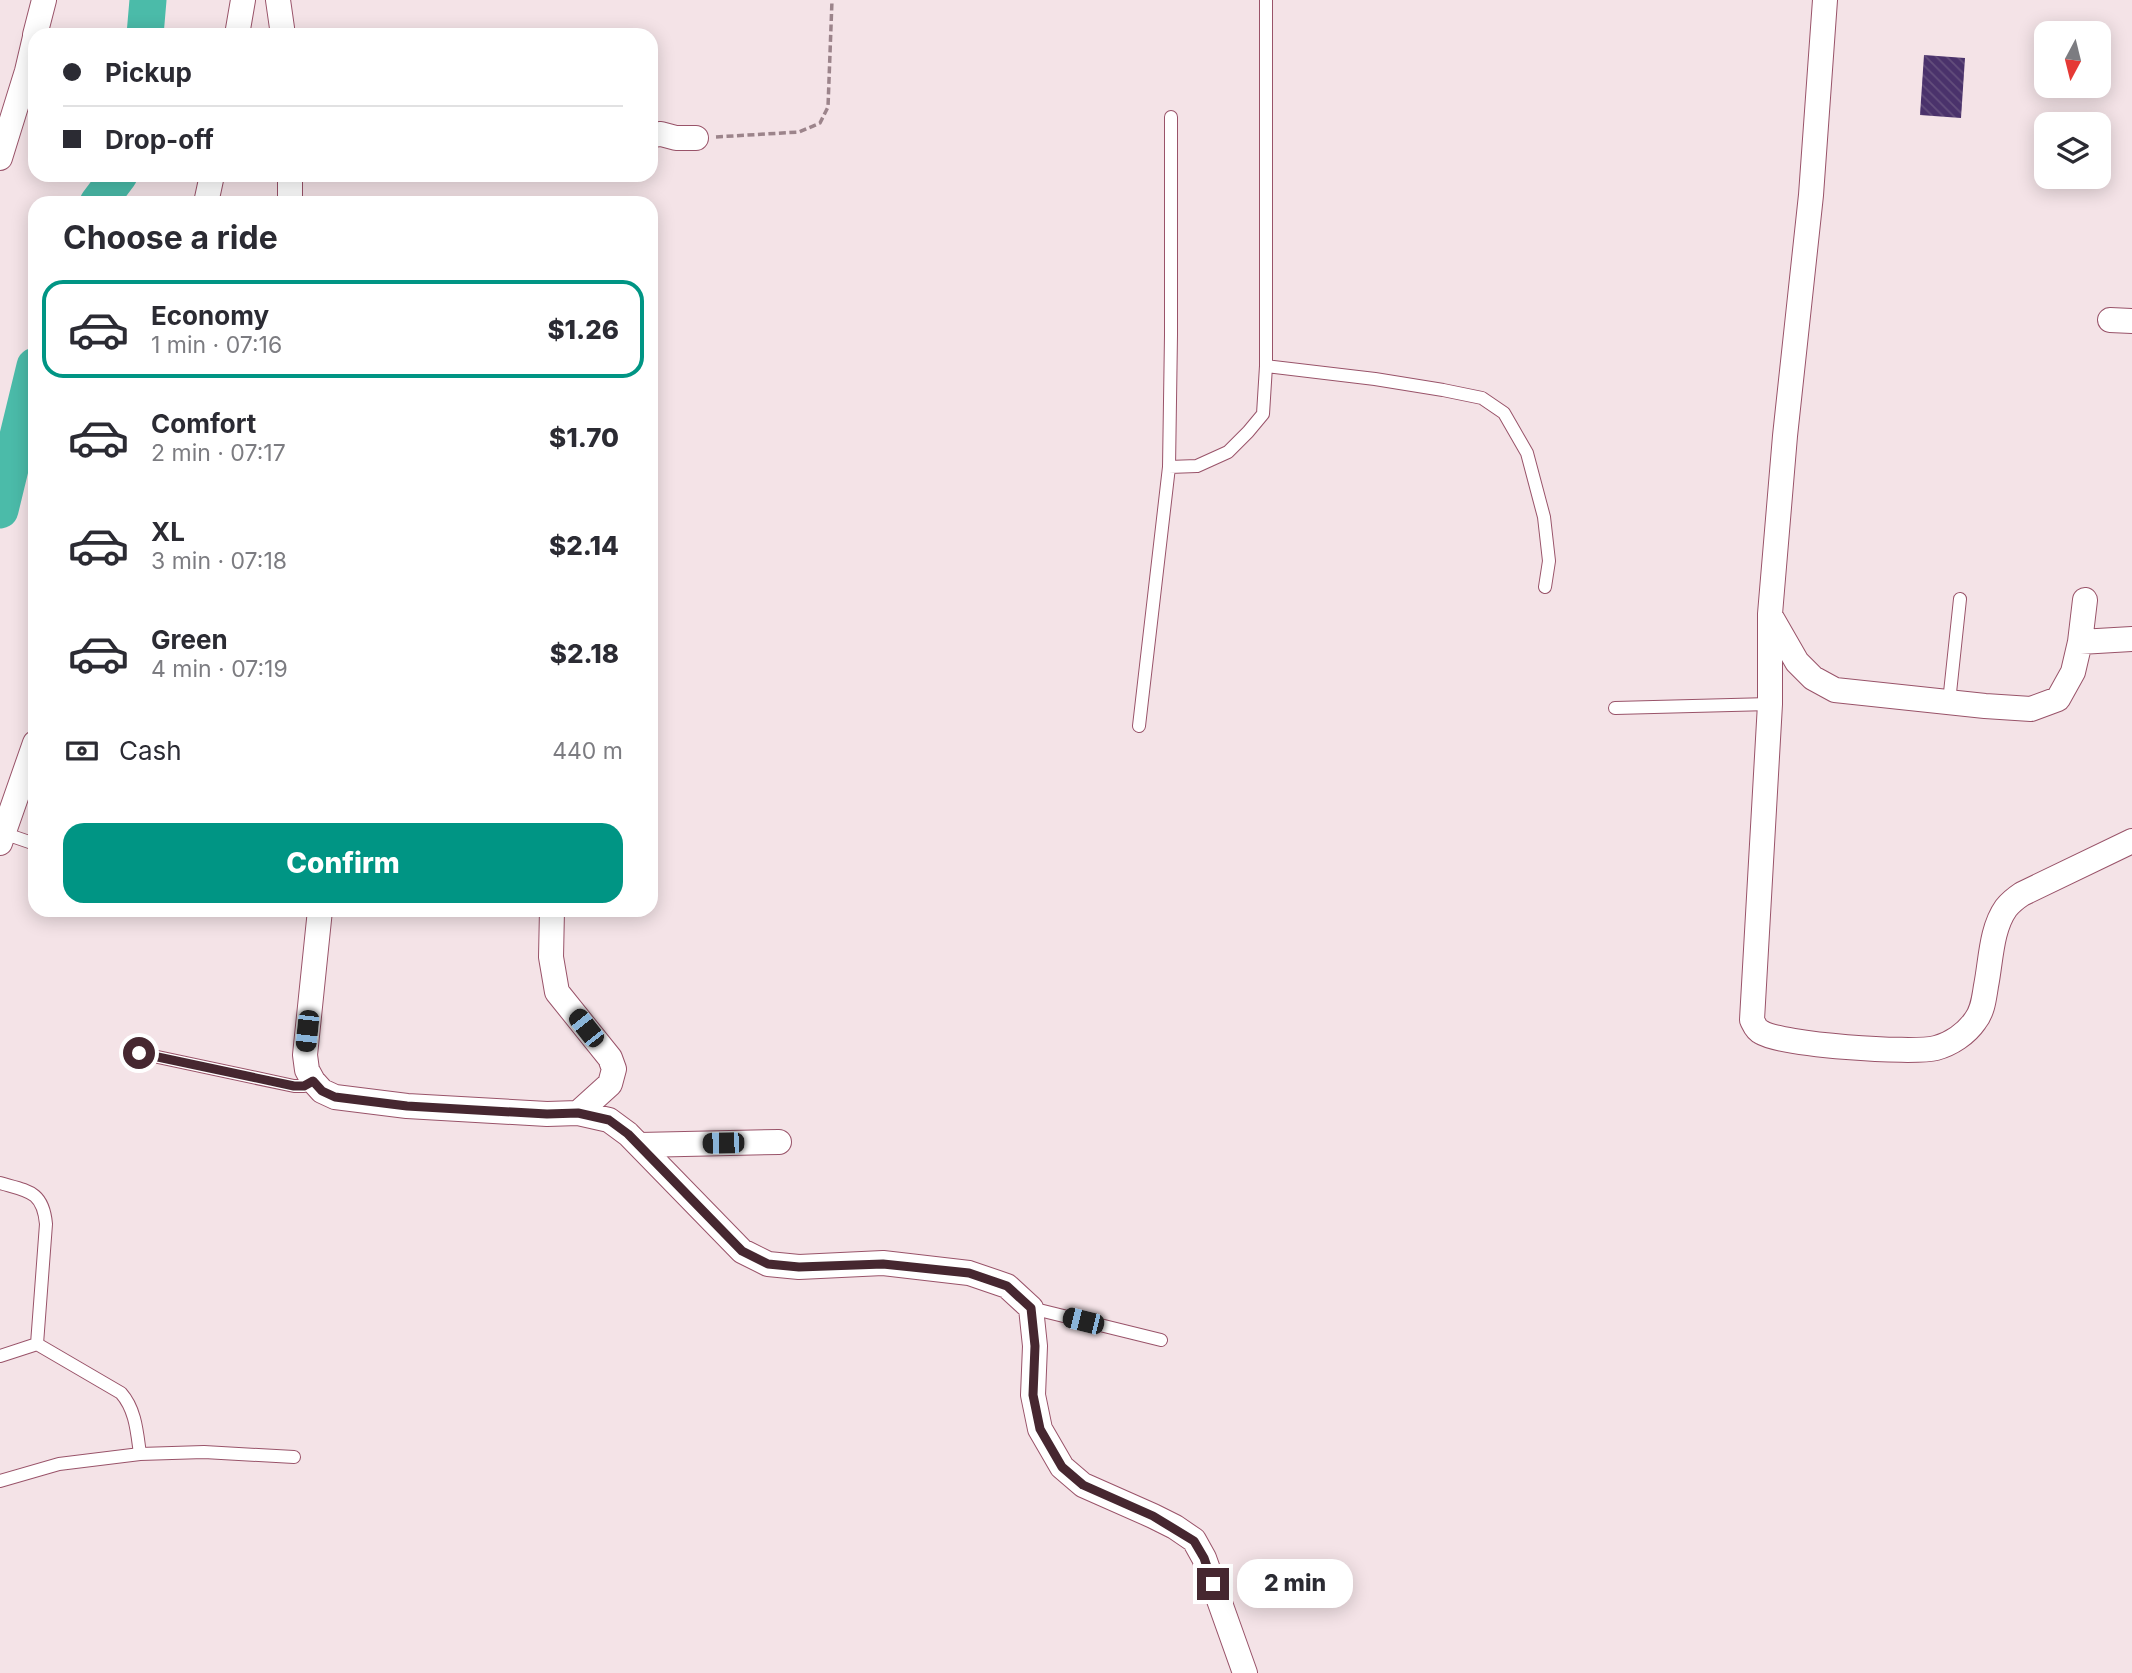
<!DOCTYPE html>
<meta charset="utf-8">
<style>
body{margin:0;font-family:Inter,sans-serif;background:#f2f2f3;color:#2b2b33;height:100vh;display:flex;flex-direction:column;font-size:26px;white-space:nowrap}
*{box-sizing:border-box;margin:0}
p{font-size:23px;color:#7c7c81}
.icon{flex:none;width:38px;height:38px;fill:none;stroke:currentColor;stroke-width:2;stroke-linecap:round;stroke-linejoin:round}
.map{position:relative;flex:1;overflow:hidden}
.drawer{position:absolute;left:28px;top:196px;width:630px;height:721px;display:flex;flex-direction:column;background:#fff;border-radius:21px;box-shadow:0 4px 18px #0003}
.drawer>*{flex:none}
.top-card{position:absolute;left:28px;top:28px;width:630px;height:154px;border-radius:21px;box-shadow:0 4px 18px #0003;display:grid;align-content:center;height:154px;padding:0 35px;background:#fff}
.needle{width:46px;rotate:187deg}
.fabs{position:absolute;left:2034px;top:21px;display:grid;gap:14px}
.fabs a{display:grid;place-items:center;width:77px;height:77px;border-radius:14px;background:#fff;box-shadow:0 4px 18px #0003;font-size:35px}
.end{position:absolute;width:32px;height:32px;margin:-16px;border:9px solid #462730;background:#fff;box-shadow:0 0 0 4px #fff}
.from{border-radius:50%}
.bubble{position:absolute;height:49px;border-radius:21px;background:#fff;box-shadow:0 4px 18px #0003;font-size:23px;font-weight:800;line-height:49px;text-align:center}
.car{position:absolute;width:21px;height:42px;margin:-21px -10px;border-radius:9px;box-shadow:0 0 5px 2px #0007;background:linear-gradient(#222 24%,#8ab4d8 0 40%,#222 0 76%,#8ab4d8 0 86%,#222 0)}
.top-card b{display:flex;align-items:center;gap:24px;height:66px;font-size:26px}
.top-card b+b{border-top:2px solid #e1e1e2}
.top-card i{width:18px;height:18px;background:#2b2b33}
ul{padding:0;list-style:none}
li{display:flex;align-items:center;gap:21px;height:98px;margin:0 14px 10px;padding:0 21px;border:4px solid transparent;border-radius:21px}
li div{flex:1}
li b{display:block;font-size:26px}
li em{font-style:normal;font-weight:800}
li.current{border-color:#009584}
li>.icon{width:63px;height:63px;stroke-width:1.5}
h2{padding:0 35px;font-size:32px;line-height:84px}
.pay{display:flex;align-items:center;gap:18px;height:77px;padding:0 35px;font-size:26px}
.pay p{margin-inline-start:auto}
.action{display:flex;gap:14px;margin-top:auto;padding:14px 35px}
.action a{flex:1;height:80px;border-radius:21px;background:#009584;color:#fff;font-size:28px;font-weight:800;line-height:80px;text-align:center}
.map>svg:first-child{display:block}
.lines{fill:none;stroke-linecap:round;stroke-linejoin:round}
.river{stroke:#4bbba9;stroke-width:37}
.building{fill:url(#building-back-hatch)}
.lane-casing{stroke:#995369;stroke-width:14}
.street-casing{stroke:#995369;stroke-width:26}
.path{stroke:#9c848b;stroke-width:3.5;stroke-dasharray:7 3.5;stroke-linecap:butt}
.lane{stroke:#fff;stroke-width:12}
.street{stroke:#fff;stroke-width:24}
.route{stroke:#462730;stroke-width:9}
</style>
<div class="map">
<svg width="2132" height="1673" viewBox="0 0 2132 1673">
<defs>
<pattern id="building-back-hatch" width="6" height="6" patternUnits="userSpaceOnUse" patternTransform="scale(1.75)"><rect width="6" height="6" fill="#4a326b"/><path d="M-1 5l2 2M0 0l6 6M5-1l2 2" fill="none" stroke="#634e7c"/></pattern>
</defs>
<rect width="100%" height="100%" fill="#f4e3e7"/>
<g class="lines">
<!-- river -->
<path class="river" d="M 145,35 L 148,0
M 98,203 L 119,175
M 0,510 L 35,366"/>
</g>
<!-- building -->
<path class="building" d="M 1924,55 L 1965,58 L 1961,118 L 1920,115 Z"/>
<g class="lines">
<defs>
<path id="lane" d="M 1266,366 L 1375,379 L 1443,390 L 1482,398 L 1504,413 L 1527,453 L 1544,517 L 1549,561 L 1545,587
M 1169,467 L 1197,466 L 1228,452 L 1248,432 L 1263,414 L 1266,366 L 1266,0
M 1949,702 L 1960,599
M 1615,708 L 1770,704
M 1139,726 L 1169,467 L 1171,335 L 1171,117
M 3,833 L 35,844
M 139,1053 L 294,1086 L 304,1086 L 313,1081
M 0,1183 C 28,1191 43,1191 46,1224 L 37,1344
M 1031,1308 L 1161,1340
M 0,1356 L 37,1344 L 121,1393 C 136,1410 137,1433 140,1454
M 0,1481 L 59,1464 L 140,1454 L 204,1452 L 294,1457"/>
<path id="street" d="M 278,0 L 283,35
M 1825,0 L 1811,195 L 1785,436 L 1770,614 L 1770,704 L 1752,1020 C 1754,1024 1756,1030 1761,1032 C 1781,1045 1912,1054 1936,1048 C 1951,1044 1966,1034 1975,1021 C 1983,1011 1984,998 1986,986 C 1991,961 1991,929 2006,908 C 2010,903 2016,898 2022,894 L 2132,841
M 35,35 L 44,0
M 237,35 L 243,0
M 651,135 L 661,134 L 676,138 L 696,138
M 0,158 L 27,71 L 35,37
M 206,203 L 212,175
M 290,203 L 290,175
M 2110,320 L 2132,321
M 1770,615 L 1797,662 L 1813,678 L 1835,690 L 1985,706 L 2031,709 L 2058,699 L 2073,672 L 2080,642 L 2085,600
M 2080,642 L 2132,639
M 0,843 L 35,743
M 320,910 L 305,1055 L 307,1070 L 313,1081 L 322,1091 L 335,1097 L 407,1106 L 547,1114 L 578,1113 L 609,1120 L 628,1134 L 742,1251 L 768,1264 L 799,1267 L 883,1263 L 969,1273 L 1007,1286 L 1031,1308 L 1035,1346 L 1033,1395 L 1040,1429 L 1062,1467 L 1083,1485 L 1153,1516 L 1175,1527 L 1194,1540 L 1204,1558 L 1245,1673
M 552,910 L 551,957 L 557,992 L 610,1058 L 614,1069 L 610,1084 L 578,1113
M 639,1145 L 779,1142"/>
</defs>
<!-- lane casing -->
<use href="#lane" class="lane-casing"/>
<!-- street casing -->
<use href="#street" class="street-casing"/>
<!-- path -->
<path class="path" d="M 716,137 L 799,132 L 820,123 L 828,107 L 832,0"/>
<!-- lane -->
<use href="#lane" class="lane"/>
<!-- street -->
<use href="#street" class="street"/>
</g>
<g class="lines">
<!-- route -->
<path class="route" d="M 139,1053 L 294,1086 L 304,1086 L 313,1081 L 322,1091 L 335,1097 L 407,1106 L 547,1114 L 578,1113 L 609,1120 L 628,1134 L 742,1251 L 768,1264 L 799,1267 L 883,1264 L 969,1273 L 1007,1286 L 1031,1308 L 1035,1346 L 1033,1395 L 1040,1429 L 1062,1467 L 1083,1485 L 1153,1516 L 1194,1541 L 1204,1558 L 1213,1584"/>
</g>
</svg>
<div class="fabs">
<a><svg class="needle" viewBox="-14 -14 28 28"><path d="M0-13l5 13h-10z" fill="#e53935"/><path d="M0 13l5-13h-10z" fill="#7c7c81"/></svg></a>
<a><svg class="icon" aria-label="layers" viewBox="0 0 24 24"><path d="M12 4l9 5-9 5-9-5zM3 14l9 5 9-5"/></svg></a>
</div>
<i class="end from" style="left:139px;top:1053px"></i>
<i class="end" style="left:1213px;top:1584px"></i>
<div class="bubble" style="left:1237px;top:1559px;width:116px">2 min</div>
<i class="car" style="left:586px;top:1028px;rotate:322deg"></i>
<i class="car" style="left:307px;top:1031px;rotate:186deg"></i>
<i class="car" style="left:723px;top:1143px;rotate:269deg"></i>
<i class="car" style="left:1083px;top:1321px;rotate:284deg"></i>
<div class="top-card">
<b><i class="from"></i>Pickup</b>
<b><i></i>Drop-off</b>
</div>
<section class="drawer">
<h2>Choose a ride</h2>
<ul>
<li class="current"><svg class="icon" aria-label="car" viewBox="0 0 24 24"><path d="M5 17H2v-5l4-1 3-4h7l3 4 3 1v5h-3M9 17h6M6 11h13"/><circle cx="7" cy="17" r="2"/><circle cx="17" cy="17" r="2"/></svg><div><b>Economy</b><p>1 min · 07:16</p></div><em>$1.26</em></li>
<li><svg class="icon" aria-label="car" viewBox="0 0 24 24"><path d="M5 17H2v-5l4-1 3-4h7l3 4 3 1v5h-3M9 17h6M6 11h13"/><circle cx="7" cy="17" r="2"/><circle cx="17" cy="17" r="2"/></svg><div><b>Comfort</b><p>2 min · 07:17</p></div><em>$1.70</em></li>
<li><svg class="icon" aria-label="car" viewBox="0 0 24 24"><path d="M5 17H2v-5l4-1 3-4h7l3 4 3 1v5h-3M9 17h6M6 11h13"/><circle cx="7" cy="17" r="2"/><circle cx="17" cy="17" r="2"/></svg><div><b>XL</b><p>3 min · 07:18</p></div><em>$2.14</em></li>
<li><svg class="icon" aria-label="car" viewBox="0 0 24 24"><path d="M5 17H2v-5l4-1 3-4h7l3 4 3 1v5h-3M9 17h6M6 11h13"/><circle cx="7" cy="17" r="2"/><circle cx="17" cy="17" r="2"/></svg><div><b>Green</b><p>4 min · 07:19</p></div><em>$2.18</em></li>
</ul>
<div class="pay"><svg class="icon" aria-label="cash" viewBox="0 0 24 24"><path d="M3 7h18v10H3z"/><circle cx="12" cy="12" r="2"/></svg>Cash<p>440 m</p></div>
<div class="action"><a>Confirm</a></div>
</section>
</div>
